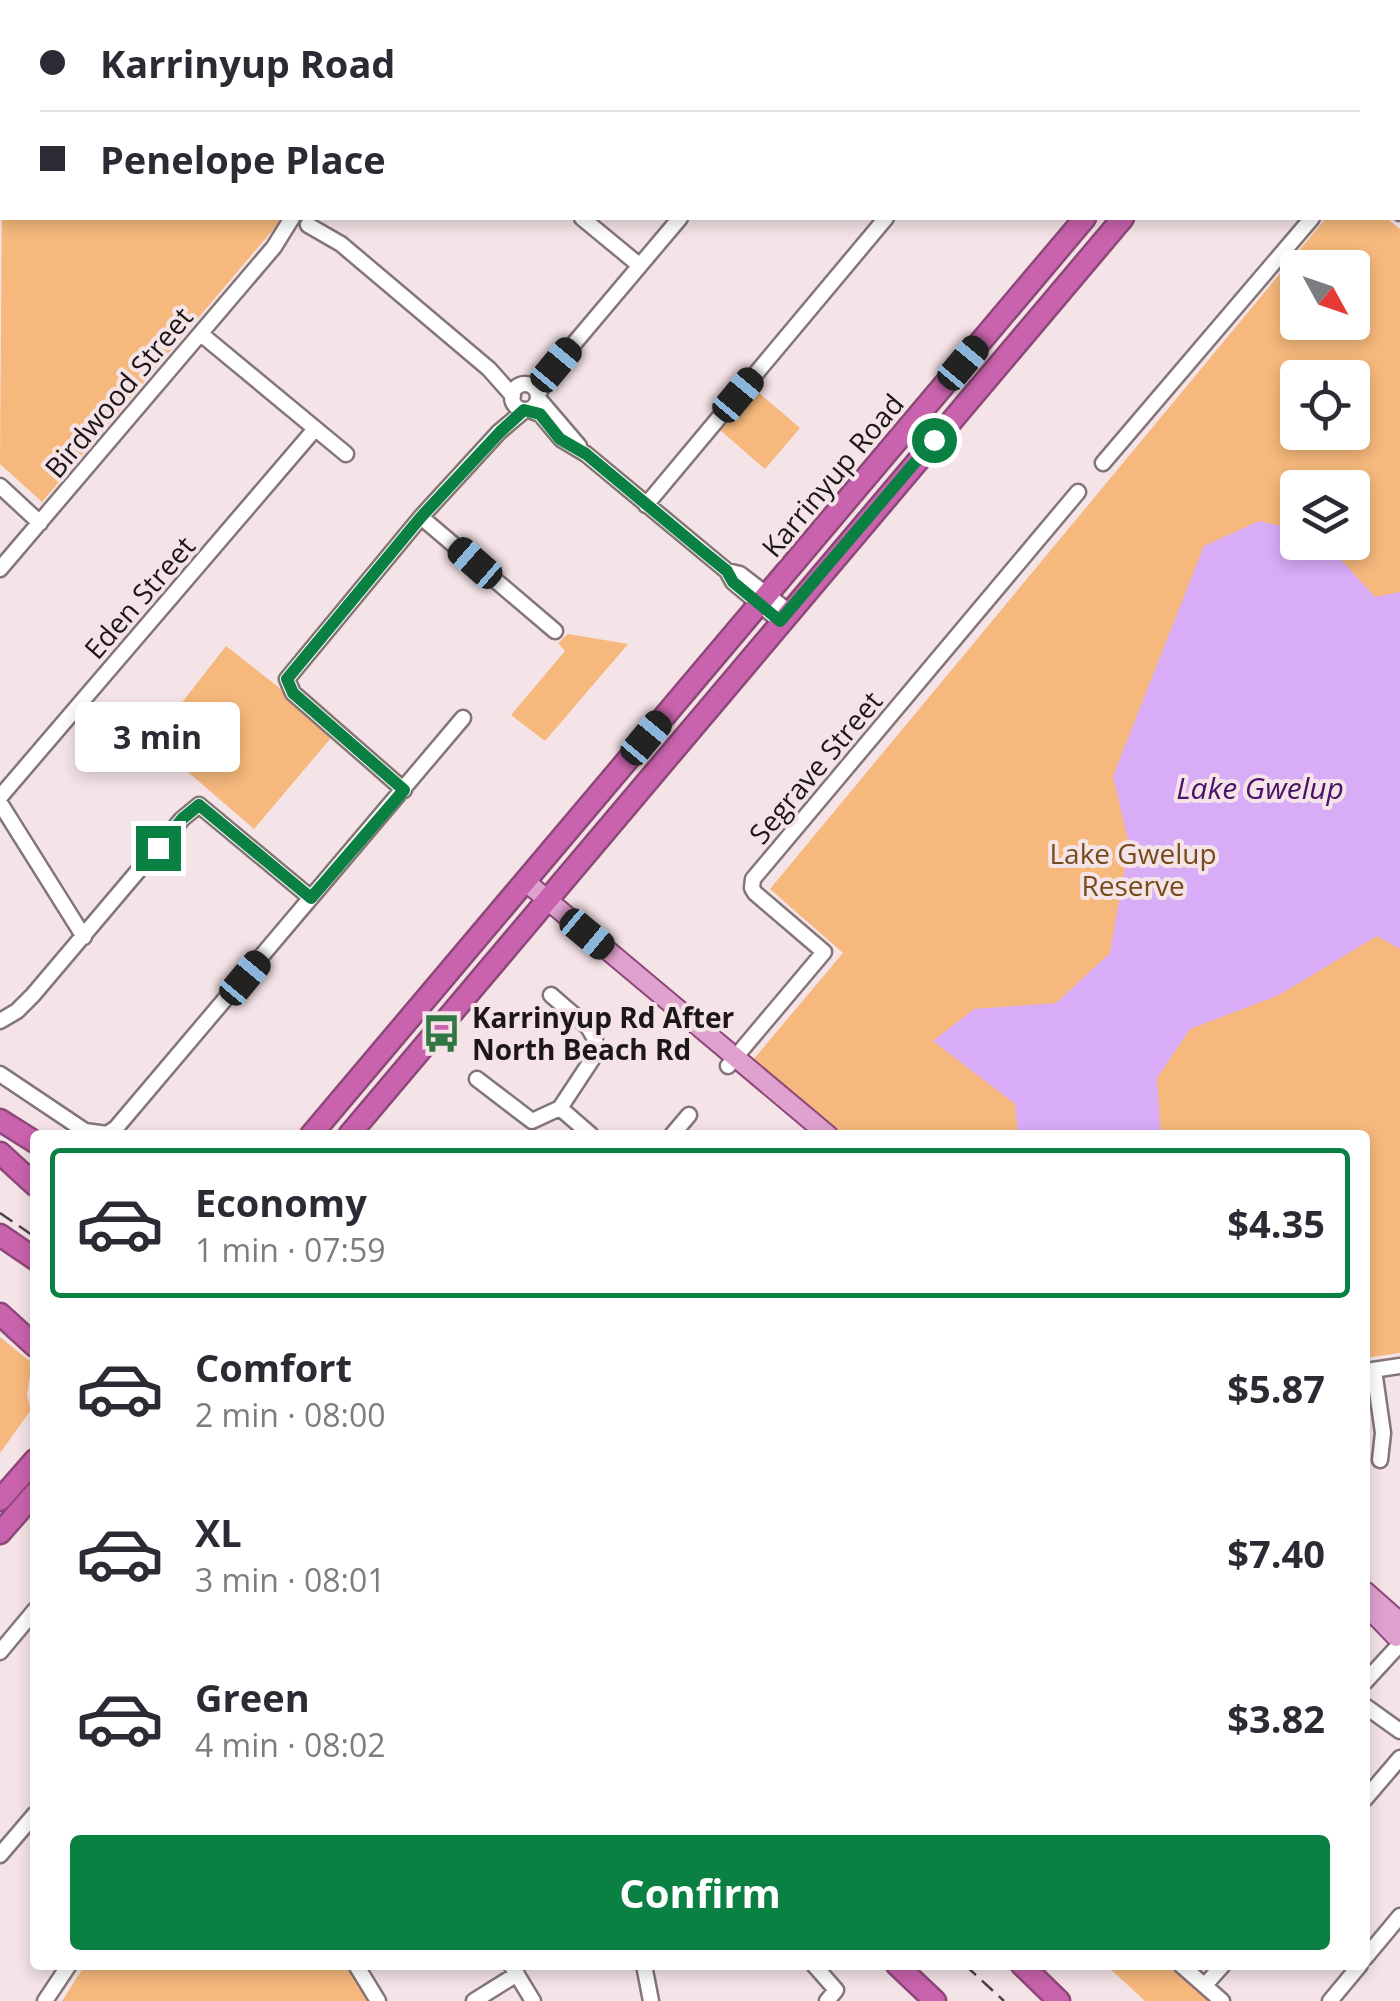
<!DOCTYPE html>
<meta charset="utf-8">
<style>
body{margin:0;font-family:"Open Sans",sans-serif;background:#f7f7f7;color:#2b2b33;height:100vh;display:flex;flex-direction:column;font-size:38px;white-space:nowrap}
*{box-sizing:border-box;margin:0}
p{font-size:32px;color:#7c7c81}
.icon{flex:none;width:55px;height:55px;fill:none;stroke:currentColor;stroke-width:2;stroke-linecap:round;stroke-linejoin:round}
.map{position:relative;flex:1;overflow:hidden}
.side{position:absolute;left:30px;top:1130px;width:1340px;height:840px;display:flex;flex-direction:column;background:#fff;border-radius:10px;box-shadow:0 5px 15px #0003}
.side>*{flex:none}
.top-card{position:absolute;left:0px;top:0px;width:1400px;height:220px;box-shadow:0 5px 15px #0003;display:grid;align-content:center;height:220px;padding:0 40px;background:#fff}
.needle{width:65px;rotate:130deg}
.controls{position:absolute;left:1280px;top:250px;display:grid;gap:20px}
.controls a{display:grid;place-items:center;width:90px;height:90px;border-radius:10px;background:#fff;box-shadow:0 5px 15px #0003;font-size:50px}
.end{position:absolute;width:45px;height:45px;margin:-22px;border:12px solid #0b8043;background:#fff;box-shadow:0 0 0 5px #fff}
.from{border-radius:50%}
.bubble{position:absolute;height:70px;border-radius:10px;background:#fff;box-shadow:0 5px 15px #0003;font-size:32px;font-weight:700;line-height:70px;text-align:center}
.car{position:absolute;width:30px;height:60px;margin:-30px -15px;border-radius:12px;box-shadow:0 0 8px 2px #0007;background:linear-gradient(#222 24%,#8ab4d8 0 40%,#222 0 76%,#8ab4d8 0 86%,#222 0)}
.top-card b{display:flex;align-items:center;gap:35px;height:95px;font-size:38px}
.top-card b+b{border-top:2px solid #e1e1e2}
.top-card i{width:25px;height:25px;background:#2b2b33}
ul{padding:18px 0 0;list-style:none}
li{display:flex;align-items:center;gap:30px;height:150px;margin:0 20px 15px;padding:0 20px;border:5px solid transparent;border-radius:10px}
li div{flex:1}
li b{display:block;font-size:38px}
li em{font-style:normal;font-weight:700}
li.active{border-color:#0b8043}
li>.icon{width:90px;height:90px;stroke-width:1.5}
.action{display:flex;gap:20px;margin-top:auto;padding:20px 40px}
.action a{flex:1;height:115px;border-radius:10px;background:#0b8043;color:#fff;font-size:40px;font-weight:700;line-height:115px;text-align:center}
.map>svg:first-child{display:block}
.green{fill:#f6b87c;fill-rule:evenodd}
.water{fill:#d8acf7}
.lines{fill:none;stroke-linecap:round;stroke-linejoin:round}
.minor-casing{stroke:#847577;stroke-width:19}
.major-casing{stroke:#8d4879;stroke-width:22}
.highway-casing{stroke:#8d4879;stroke-width:25}
.minor{stroke:#fff;stroke-width:14}
.major{stroke:#dfa1ce;stroke-width:18}
.highway{stroke:#c963ad;stroke-width:20}
.rail{stroke:#4a4143;stroke-width:2.5;stroke-dasharray:15 8;stroke-linecap:butt}
.route{stroke:#0b8043;stroke-width:12}
.labels{text-anchor:middle;dominant-baseline:central;stroke-width:8;stroke-linejoin:round;paint-order:stroke}
.street-label{font-size:28px;fill:#1d1718;stroke:#f5e4e7}
.park-label{font-size:28px;fill:#774b1b;stroke:#f5e4e7}
.poi-label{font-size:28px;font-weight:bold;fill:#1d1718;stroke:#f5e4e7;text-anchor:start}
.water-label{font-size:30px;font-style:italic;fill:#4b1269;stroke:#f5e4e7}
</style>
<div class="map">
<svg width="1400" height="2001" viewBox="0 0 1400 2001">
<rect width="100%" height="100%" fill="#f5e4e7"/>
<!-- green -->
<path class="green" d="M 2,180 L 2,218 L 283,218 L 42,502 L 0,464 Z
M 1326,218 L 1386,218 L 1400,229 L 1400,1353 L 1365,1358 L 1365,1135 L 841,1135 L 752,1061 L 843,953 L 770,889 ZM 1298,268 L 1352,268 L 1352,322 L 1298,322 ZM 1298,378 L 1352,378 L 1352,432 L 1298,432 ZM 1298,488 L 1352,488 L 1352,542 L 1298,542 Z
M 751,386 L 800,428 L 765,469 L 713,424 Z
M 568,634 L 628,644 L 545,741 L 511,715 L 565,651 L 558,643 Z
M 226,646 L 336,732 L 254,829 L 152,741 Z
M 0,1337 L 32,1363 L 27,1395 L 31,1410 L 0,1453 Z
M 85,1965 L 350,1965 L 371,2001 L 62,2001 Z
M 1106,1965 L 1170,1965 L 1210,2001 L 1145,2001 Z"/>
<!-- water -->
<path class="water" d="M 1259,521 L 1297,530 L 1298,542 L 1326,543 L 1375,597 L 1400,592 L 1400,949 L 1377,936 L 1279,995 L 1190,1029 L 1157,1078 L 1161,1135 L 1018,1135 L 1015,1104 L 933,1041 L 974,1009 L 1056,1003 L 1110,953 L 1129,844 L 1113,776 L 1204,546 Z"/>
<g class="lines">
<defs>
<path id="minor" d="M 1197,0 L 1199,2
M 124,2 L 128,0
M 293,2 L 295,0
M 480,2 L 482,0
M 671,2 L 673,0
M 863,2 L 865,0
M 1065,2 L 1067,0
M 0,111 L 2,102
M 1398,211 L 1400,213
M 582,218 L 639,265
M 308,225 L 341,244 L 489,369 L 513,396
M 201,334 L 346,454
M512 397a13 13 0 1 1 26 0a13 13 0 1 1-26 0Z
M 538,394 L 556,365 L 680,218
M 538,398 L 579,446
M 529,410 L 540,414 L 561,439 L 586,454 L 727,571 L 733,582 L 780,621
M 1103,463 L 1312,218
M 0,486 L 40,523
M 646,505 L 886,218
M 421,517 L 555,631
M 0,569 L 274,247 L 292,218
M 727,571 L 740,574 L 788,611
M 404,790 L 293,693 L 287,679 L 421,517 L 499,432 L 525,410
M 0,797 L 315,429
M 0,803 L 84,937
M 0,1021 L 17,1011 L 33,995 L 182,819 L 199,805 L 311,898
M 728,1066 L 824,952 L 755,893 L 752,888 L 753,879 L 1078,492
M 0,1074 L 85,1131 L 107,1134 L 116,1128 L 463,718
M 477,1079 L 532,1121 L 560,1108 L 595,1055 L 595,1039 L 588,1027 L 551,995
M 560,1108 L 591,1135
M 672,1135 L 689,1115
M 1374,1370 L 1383,1433 L 1380,1460
M 1366,1371 L 1400,1366
M 0,1652 L 35,1610
M 1365,1682 L 1400,1644
M 1365,1706 L 1400,1731
M 1365,1799 L 1400,1758
M 0,1855 L 35,1814
M 1365,1958 L 1400,1916
M 356,1965 L 378,2001
M 511,1965 L 533,2001
M 644,1965 L 651,2001
M 814,1965 L 836,1990 L 827,2001
M 1181,1965 L 1222,2001
M 1205,1985 L 1223,1965
M 45,2001 L 69,1965
M 474,2001 L 517,1974
M 1330,2001 L 1360,1965"/>
<path id="major" d="M 525,881 L 828,1135
M 1365,1591 L 1400,1622
M 1372,1612 L 1396,1637"/>
<path id="highway" d="M 1271,2 L 1273,0
M 1307,2 L 1309,0
M 0,1120 L 35,1142
M 311,1135 L 1085,218
M 349,1135 L 1123,218
M 0,1153 L 35,1185
M 0,1235 L 35,1259
M 0,1314 L 35,1346
M 0,1500 L 35,1460
M 0,1533 L 35,1493
M 897,1965 L 935,2001
M 1022,1965 L 1059,2001"/>
</defs>
<!-- minor casing -->
<use href="#minor" class="minor-casing"/>
<!-- major casing -->
<use href="#major" class="major-casing"/>
<!-- highway casing -->
<use href="#highway" class="highway-casing"/>
<!-- minor -->
<use href="#minor" class="minor"/>
<!-- major -->
<use href="#major" class="major"/>
<!-- highway -->
<use href="#highway" class="highway"/>
<!-- rail -->
<path class="rail" d="M 0,1213 L 35,1237
M 965,1965 L 1004,2001"/>
</g>
<g class="lines">
<!-- route -->
<path class="route" d="M 158,848 L 182,819 L 199,805 L 311,898 L 404,790 L 293,693 L 287,679 L 421,517 L 500,432 L 524,410 L 540,414 L 560,439 L 586,454 L 700,549 L 727,571 L 733,582 L 780,621 L 934,440"/>
</g>
<!-- icons -->
<defs>
<symbol id="bus-bare" viewBox="-9 -9 18 18"><path d="M-5-6H5V4H4V6H2V4H-2V6H-4V4H-5ZM-3.5-4V0h7V-4ZM-3.5 1.2v1.5H-2V1.2ZM2 1.2v1.5H3.5V1.2Z" fill="#307744" stroke="#f5e4e7" stroke-width="2.5" paint-order="stroke"/></symbol>
</defs>
<g fill-rule="evenodd">
<use href="#bus-bare" x="414" y="1006" width="55" height="55"/>
</g>
<g class="labels">
<!-- street labels -->
<g class="street-label">
<text transform="translate(118 392) rotate(-50)">Birdwood Street</text>
<text transform="translate(832 475) rotate(-50)">Karrinyup Road</text>
<text transform="translate(139 597) rotate(-49)">Eden Street</text>
<text transform="translate(815 767) rotate(-50)">Segrave Street</text>
</g>
<!-- park labels -->
<g class="park-label">
<text x="1133" y="853">Lake Gwelup<tspan x="1133" dy="32">Reserve</tspan></text>
</g>
<!-- poi labels -->
<g class="poi-label">
<text x="472" y="1017">Karrinyup Rd After<tspan x="472" dy="32">North Beach Rd</tspan></text>
</g>
<!-- water labels -->
<g class="water-label">
<text x="1260" y="787">Lake Gwelup</text>
</g>
</g>
</svg>
<div class="controls">
<a><svg class="needle" viewBox="-14 -14 28 28"><path d="M0-13l5 13h-10z" fill="#e53935"/><path d="M0 13l5-13h-10z" fill="#7c7c81"/></svg></a>
<a><svg class="icon" aria-label="locate" viewBox="0 0 24 24"><circle cx="12" cy="12" r="6"/><path d="M12 2v4M12 18v4M2 12h4M18 12h4"/></svg></a>
<a><svg class="icon" aria-label="layers" viewBox="0 0 24 24"><path d="M12 4l9 5-9 5-9-5zM3 14l9 5 9-5"/></svg></a>
</div>
<i class="end from" style="left:934px;top:440px"></i>
<i class="end" style="left:158px;top:848px"></i>
<div class="bubble" style="left:75px;top:702px;width:165px">3 min</div>
<i class="car" style="left:963px;top:363px;rotate:40deg"></i>
<i class="car" style="left:556px;top:365px;rotate:40deg"></i>
<i class="car" style="left:738px;top:395px;rotate:40deg"></i>
<i class="car" style="left:475px;top:563px;rotate:311deg"></i>
<i class="car" style="left:646px;top:738px;rotate:40deg"></i>
<i class="car" style="left:587px;top:934px;rotate:130deg"></i>
<i class="car" style="left:245px;top:978px;rotate:40deg"></i>
<div class="top-card">
<b><i class="from"></i>Karrinyup Road</b>
<b><i></i>Penelope Place</b>
</div>
<section class="side">
<ul>
<li class="active"><svg class="icon" aria-label="car" viewBox="0 0 24 24"><path d="M5 17H2v-5l4-1 3-4h7l3 4 3 1v5h-3M9 17h6M6 11h13"/><circle cx="7" cy="17" r="2"/><circle cx="17" cy="17" r="2"/></svg><div><b>Economy</b><p>1 min · 07:59</p></div><em>$4.35</em></li>
<li><svg class="icon" aria-label="car" viewBox="0 0 24 24"><path d="M5 17H2v-5l4-1 3-4h7l3 4 3 1v5h-3M9 17h6M6 11h13"/><circle cx="7" cy="17" r="2"/><circle cx="17" cy="17" r="2"/></svg><div><b>Comfort</b><p>2 min · 08:00</p></div><em>$5.87</em></li>
<li><svg class="icon" aria-label="car" viewBox="0 0 24 24"><path d="M5 17H2v-5l4-1 3-4h7l3 4 3 1v5h-3M9 17h6M6 11h13"/><circle cx="7" cy="17" r="2"/><circle cx="17" cy="17" r="2"/></svg><div><b>XL</b><p>3 min · 08:01</p></div><em>$7.40</em></li>
<li><svg class="icon" aria-label="car" viewBox="0 0 24 24"><path d="M5 17H2v-5l4-1 3-4h7l3 4 3 1v5h-3M9 17h6M6 11h13"/><circle cx="7" cy="17" r="2"/><circle cx="17" cy="17" r="2"/></svg><div><b>Green</b><p>4 min · 08:02</p></div><em>$3.82</em></li>
</ul>
<div class="action"><a>Confirm</a></div>
</section>
</div>
